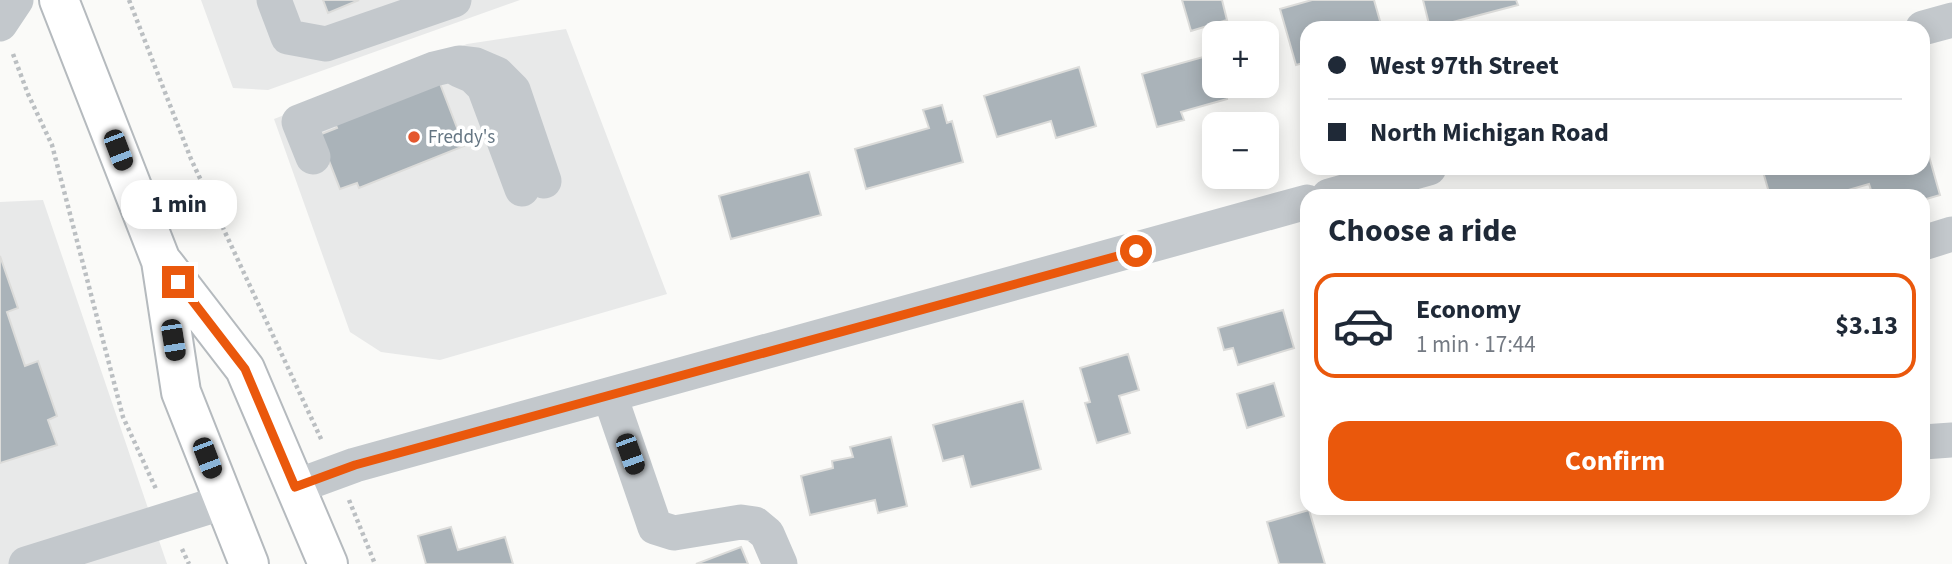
<!DOCTYPE html>
<meta charset="utf-8">
<style>
body{margin:0;font-family:"Source Sans 3",sans-serif;background:#f2f2f3;color:#1f2937;height:100vh;display:flex;flex-direction:column;font-size:26px;white-space:nowrap}
*{box-sizing:border-box;margin:0}
p{font-size:23px;color:#747a83}
.icon{flex:none;width:38px;height:38px;fill:none;stroke:currentColor;stroke-width:2;stroke-linecap:round;stroke-linejoin:round}
.map{position:relative;flex:1;overflow:hidden}
.drawer{position:absolute;left:1300px;top:189px;width:630px;height:326px;display:flex;flex-direction:column;background:#fff;border-radius:21px;box-shadow:0 4px 18px #0003}
.drawer>*{flex:none}
.banner{position:absolute;left:1300px;top:21px;width:630px;height:154px;border-radius:21px;box-shadow:0 4px 18px #0003;display:grid;align-content:center;height:154px;padding:0 28px;background:#fff}
.controls{position:absolute;left:1202px;top:21px;display:grid;gap:14px}
.controls a{display:grid;place-items:center;width:77px;height:77px;border-radius:14px;background:#fff;box-shadow:0 4px 18px #0003;font-size:35px}
.end{position:absolute;width:32px;height:32px;margin:-16px;border:9px solid #ea580c;background:#fff;box-shadow:0 0 0 4px #fff}
.from{border-radius:50%}
.bubble{position:absolute;height:49px;border-radius:21px;background:#fff;box-shadow:0 4px 18px #0003;font-size:23px;font-weight:700;line-height:49px;text-align:center}
.car{position:absolute;width:21px;height:42px;margin:-21px -10px;border-radius:9px;box-shadow:0 0 5px 2px #0007;background:linear-gradient(#222 24%,#8ab4d8 0 40%,#222 0 76%,#8ab4d8 0 86%,#222 0)}
.banner b{display:flex;align-items:center;gap:24px;height:66px;font-size:26px}
.banner b+b{border-top:2px solid #e0e1e3}
.banner i{width:18px;height:18px;background:#1f2937}
ul{padding:0;list-style:none}
li{display:flex;align-items:center;gap:21px;height:105px;margin:0 14px 10px;padding:0 14px;border:4px solid transparent;border-radius:21px}
li div{flex:1}
li b{display:block;font-size:26px}
li em{font-style:normal;font-weight:700}
li.on{border-color:#ea580c}
li>.icon{width:63px;height:63px;stroke-width:1.5}
h2{padding:0 28px;font-size:32px;line-height:84px}
.action{display:flex;gap:14px;margin-top:auto;padding:14px 28px}
.action a{flex:1;height:80px;border-radius:21px;background:#ea580c;color:#fff;font-size:28px;font-weight:700;line-height:80px;text-align:center}
.map>svg:first-child{display:block}
.built{fill:#e8e9e9}
.building{fill:#aab3b9;stroke:#dcdcda;stroke-width:2}
.lines{fill:none;stroke-linecap:round;stroke-linejoin:round}
.major-casing{stroke:#b5babe;stroke-width:42}
.path{stroke:#bbbfc2;stroke-width:4.5;stroke-dasharray:3.5 3.5;stroke-linecap:butt}
.minor{stroke:#c3c8cc;stroke-width:35}
.major{stroke:#fff;stroke-width:38}
.route{stroke:#ea580c;stroke-width:9}
.poi-dot{fill:#e4572e;stroke:#fff;stroke-width:2.5}
.labels{text-anchor:middle;dominant-baseline:central;stroke-width:7;stroke-linejoin:round;paint-order:stroke}
.poi-label{font-size:19px;fill:#657683;stroke:#fff;text-anchor:start}
</style>
<div class="map">
<svg width="1952" height="564" viewBox="0 0 1952 564">
<rect width="100%" height="100%" fill="#fafaf8"/>
<!-- built -->
<path class="built" d="M 201,0 L 520,0 L 268,90 L 233,88 Z
M 566,29 L 667,294 L 440,360 L 381,352 L 350,332 L 274,119 L 467,44 Z
M 43,200 L 167,564 L 0,564 L 0,202 Z"/>
<!-- building -->
<path class="building" d="M 323,0 L 359,0 L 328,13 Z
M 1182,0 L 1222,0 L 1227,20 L 1191,31 Z
M 1312,0 L 1374,0 L 1382,28 L 1307,28 L 1307,62 L 1296,65 L 1280,9 Z
M 1423,0 L 1516,0 L 1518,5 L 1430,28 Z
M 1214,54 L 1214,86 L 1223,86 L 1227,99 L 1181,112 L 1184,120 L 1157,127 L 1142,74 Z
M 1079,67 L 1096,126 L 1056,138 L 1051,121 L 997,137 L 984,96 Z
M 439,81 L 464,146 L 359,188 L 357,183 L 340,189 L 319,135 L 337,128 L 334,121 Z
M 942,105 L 947,123 L 952,121 L 963,162 L 866,189 L 855,149 L 929,128 L 923,110 Z
M 1923,135 L 1940,195 L 1923,200 L 1923,196 L 1873,196 L 1869,184 L 1838,193 L 1838,196 L 1770,196 L 1762,168 L 1923,168 Z
M 809,172 L 821,215 L 731,239 L 719,196 Z
M 0,256 L 18,308 L 7,312 L 25,366 L 38,361 L 57,416 L 48,420 L 57,445 L 0,463 Z
M 1283,310 L 1294,348 L 1238,365 L 1233,348 L 1224,350 L 1218,328 Z
M 1128,354 L 1139,390 L 1119,396 L 1130,433 L 1097,443 L 1085,403 L 1090,402 L 1080,368 Z
M 1274,383 L 1284,416 L 1247,428 L 1237,394 Z
M 1023,401 L 1041,469 L 971,487 L 963,456 L 943,461 L 933,425 Z
M 891,437 L 907,506 L 878,513 L 875,500 L 810,515 L 801,476 L 833,468 L 832,461 L 853,457 L 850,447 Z
M 1309,510 L 1325,564 L 1279,564 L 1267,522 Z
M 451,527 L 458,550 L 505,537 L 513,564 L 426,564 L 418,536 Z
M 741,547 L 748,564 L 696,564 Z"/>
<g class="lines">
<defs>
<path id="major" d="M 59,0 L 161,261 L 181,392 L 249,564
M 164,264 L 245,369 L 328,564"/>
</defs>
<!-- major casing -->
<use href="#major" class="major-casing"/>
<!-- path -->
<path class="path" d="M 129,0 L 191,159 L 322,441
M 13,54 L 28,94 L 52,145 L 123,417 L 156,489
M 349,500 L 375,564
M 182,549 L 189,564"/>
<!-- minor -->
<path class="minor" d="M 274,0 L 288,37 L 326,44 L 454,0
M 0,24 L 16,0
M 1923,28 L 1952,20
M 459,70 L 473,76 L 484,87 L 522,189
M 313,157 L 299,122 L 434,69 L 459,63 L 476,65 L 497,74 L 513,90 L 544,181
M 1329,196 L 1429,168
M 1923,243 L 1952,234
M 610,396 L 655,527 L 674,533 L 741,522 L 755,524 L 767,534 L 780,564
M 1923,442 L 1952,440
M 295,487 L 355,465 L 1307,202
M 26,564 L 224,502"/>
<!-- major -->
<use href="#major" class="major"/>
</g>
<g class="lines">
<!-- route -->
<path class="route" d="M 178,282 L 245,369 L 295,487 L 355,465 L 1136,251"/>
</g>
<!-- markers -->
<circle class="poi-dot" cx="414" cy="137" r="7"/>
<g class="labels">
<!-- poi labels -->
<g class="poi-label">
<text x="428" y="137">Freddy's</text>
</g>
</g>
</svg>
<div class="controls">
<a>+</a>
<a>−</a>
</div>
<i class="end from" style="left:1136px;top:251px"></i>
<i class="end" style="left:178px;top:282px"></i>
<div class="bubble" style="left:121px;top:180px;width:116px">1 min</div>
<i class="car" style="left:118px;top:150px;rotate:159deg"></i>
<i class="car" style="left:173px;top:340px;rotate:171deg"></i>
<i class="car" style="left:630px;top:454px;rotate:160deg"></i>
<i class="car" style="left:207px;top:458px;rotate:159deg"></i>
<div class="banner">
<b><i class="from"></i>West 97th Street</b>
<b><i></i>North Michigan Road</b>
</div>
<section class="drawer">
<h2>Choose a ride</h2>
<ul>
<li class="on"><svg class="icon" aria-label="car" viewBox="0 0 24 24"><path d="M5 17H2v-5l4-1 3-4h7l3 4 3 1v5h-3M9 17h6M6 11h13"/><circle cx="7" cy="17" r="2"/><circle cx="17" cy="17" r="2"/></svg><div><b>Economy</b><p>1 min · 17:44</p></div><em>$3.13</em></li>
</ul>
<div class="action"><a>Confirm</a></div>
</section>
</div>
